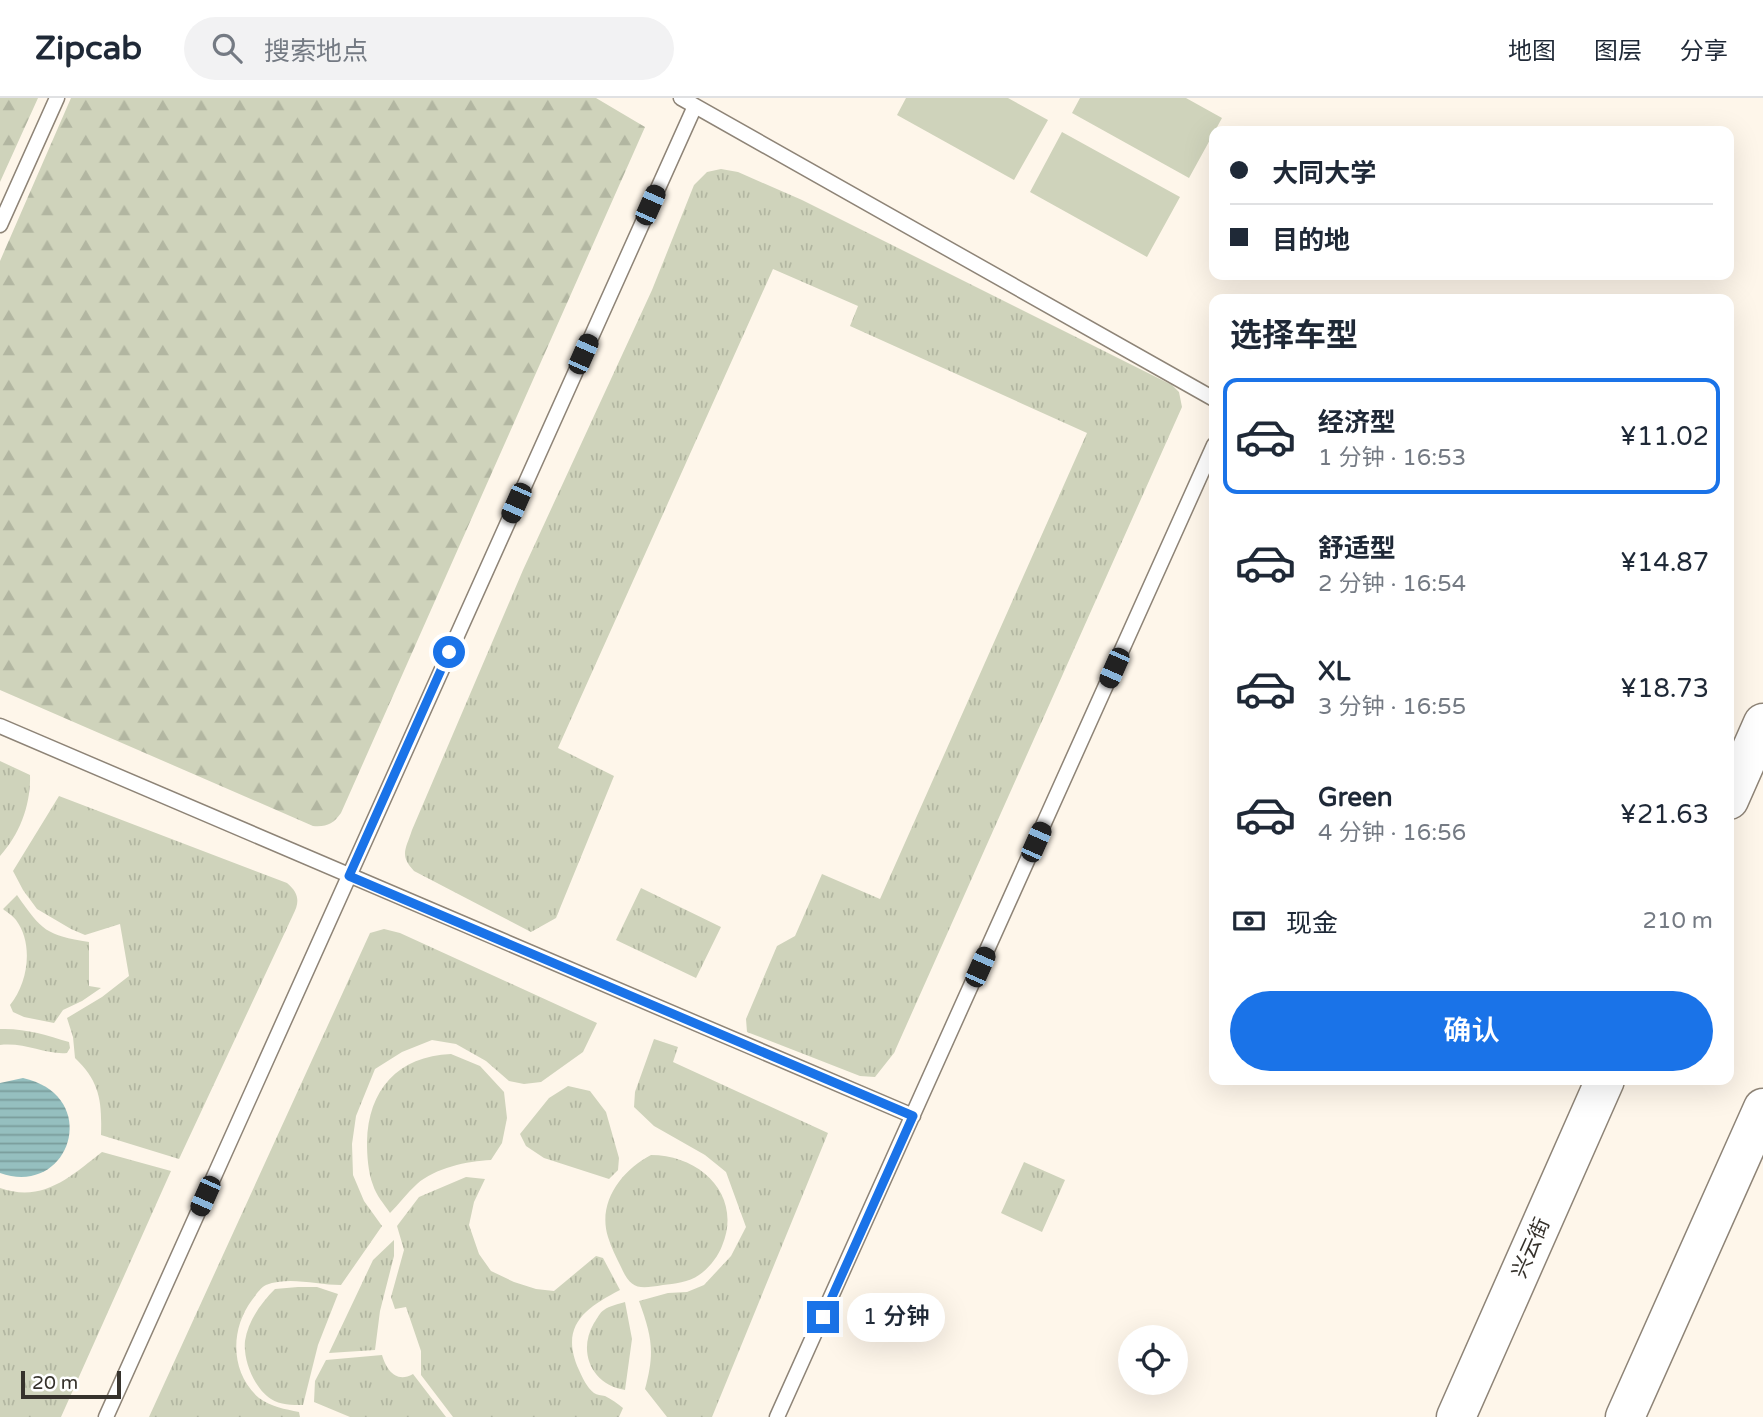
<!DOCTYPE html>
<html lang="zh">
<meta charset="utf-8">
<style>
body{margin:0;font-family:"Varela Round","Noto Sans SC",sans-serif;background:#f2f2f3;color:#1f2937;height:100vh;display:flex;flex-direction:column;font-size:26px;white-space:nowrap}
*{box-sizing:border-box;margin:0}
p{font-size:23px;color:#747a83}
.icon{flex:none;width:38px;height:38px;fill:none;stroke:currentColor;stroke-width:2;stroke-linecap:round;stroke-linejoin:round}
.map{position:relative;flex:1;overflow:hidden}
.side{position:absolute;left:1209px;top:196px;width:525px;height:791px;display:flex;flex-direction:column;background:#fff;border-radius:14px;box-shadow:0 7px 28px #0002}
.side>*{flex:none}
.banner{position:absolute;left:1209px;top:28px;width:525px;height:154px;border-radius:14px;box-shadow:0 7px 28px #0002;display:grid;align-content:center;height:154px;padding:0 21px;background:#fff}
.controls{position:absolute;left:1118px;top:1227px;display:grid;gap:14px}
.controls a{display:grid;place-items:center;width:70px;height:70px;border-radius:50%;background:#fff;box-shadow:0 7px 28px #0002;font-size:35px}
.scale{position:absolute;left:21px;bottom:18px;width:100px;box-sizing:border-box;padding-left:7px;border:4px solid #36322c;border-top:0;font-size:19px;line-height:24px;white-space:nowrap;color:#36322c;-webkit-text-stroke:5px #fff;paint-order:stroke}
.end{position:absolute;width:32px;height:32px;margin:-16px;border:9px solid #1a73e8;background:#fff;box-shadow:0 0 0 4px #fff}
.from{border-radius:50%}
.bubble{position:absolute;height:49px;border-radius:24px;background:#fff;box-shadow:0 7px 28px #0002;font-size:23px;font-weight:600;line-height:49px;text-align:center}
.car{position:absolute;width:21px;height:42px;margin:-21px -10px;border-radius:9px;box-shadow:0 0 5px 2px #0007;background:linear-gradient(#222 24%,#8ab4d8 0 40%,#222 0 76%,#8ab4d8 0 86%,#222 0)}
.banner b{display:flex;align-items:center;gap:24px;height:66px;font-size:26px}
.banner b+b{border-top:2px solid #e0e1e3}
.banner i{width:18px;height:18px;background:#1f2937}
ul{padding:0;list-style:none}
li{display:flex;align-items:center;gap:21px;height:116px;margin:0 14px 10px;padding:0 7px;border:4px solid transparent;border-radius:14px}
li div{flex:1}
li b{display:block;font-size:26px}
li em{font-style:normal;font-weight:600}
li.active{border-color:#1a73e8}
li>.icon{width:63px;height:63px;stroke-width:1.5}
h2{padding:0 21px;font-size:32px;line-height:84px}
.pay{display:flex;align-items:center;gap:18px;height:77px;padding:0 21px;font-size:26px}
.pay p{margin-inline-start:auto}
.action{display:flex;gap:14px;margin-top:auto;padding:14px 21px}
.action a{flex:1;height:80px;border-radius:42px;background:#1a73e8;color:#fff;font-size:28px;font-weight:600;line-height:80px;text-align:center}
header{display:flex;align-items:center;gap:42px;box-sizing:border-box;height:98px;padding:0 35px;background:#fff;border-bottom:2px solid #e0e1e3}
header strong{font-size:33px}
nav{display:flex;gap:38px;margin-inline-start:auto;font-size:24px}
.search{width:490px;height:63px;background:#f2f2f3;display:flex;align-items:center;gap:18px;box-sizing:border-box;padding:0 24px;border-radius:38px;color:#747a83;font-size:26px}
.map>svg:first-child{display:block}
.grass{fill:url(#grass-tufts)}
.forest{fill:url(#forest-firs)}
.garden{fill:#cfd3bb}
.water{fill:url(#water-rules)}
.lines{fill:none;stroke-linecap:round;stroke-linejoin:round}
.lane-casing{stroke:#8e8477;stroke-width:17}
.primary-casing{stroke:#8e8477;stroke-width:41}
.lane{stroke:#fff;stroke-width:14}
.primary{stroke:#fff;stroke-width:38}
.route{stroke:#1a73e8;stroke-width:9}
.labels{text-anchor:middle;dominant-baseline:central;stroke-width:5;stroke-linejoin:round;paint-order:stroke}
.street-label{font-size:21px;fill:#36322c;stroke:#fff}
</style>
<header>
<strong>Zipcab</strong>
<div class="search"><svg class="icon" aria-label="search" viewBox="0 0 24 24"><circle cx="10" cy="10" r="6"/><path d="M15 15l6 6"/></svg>搜索地点</div>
<nav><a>地图</a><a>图层</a><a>分享</a></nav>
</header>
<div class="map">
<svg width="1763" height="1319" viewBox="0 0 1763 1319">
<defs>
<pattern id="grass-tufts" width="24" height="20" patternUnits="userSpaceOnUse" patternTransform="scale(1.75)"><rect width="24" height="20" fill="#cfd3bb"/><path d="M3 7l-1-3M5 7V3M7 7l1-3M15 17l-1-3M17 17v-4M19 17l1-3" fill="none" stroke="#b2b6a1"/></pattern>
<pattern id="forest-firs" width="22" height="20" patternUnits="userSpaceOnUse" patternTransform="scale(1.75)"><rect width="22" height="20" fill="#cfd3bb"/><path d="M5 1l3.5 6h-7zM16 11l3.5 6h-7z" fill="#b2b6a1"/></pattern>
<pattern id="water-rules" width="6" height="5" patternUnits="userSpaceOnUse" patternTransform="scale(1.75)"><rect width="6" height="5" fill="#95bfbf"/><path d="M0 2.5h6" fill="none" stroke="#7a9c9b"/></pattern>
</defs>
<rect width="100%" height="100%" fill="#fef6ea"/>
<!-- grass -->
<path class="grass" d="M 721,71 L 738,74 L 802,102 L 1172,287 L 1179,294 L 1182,309 L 894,955 L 875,979 L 860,978 L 747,934 L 746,921 L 777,848 L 795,838 L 822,776 L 880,801 L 1087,335 L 850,228 L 858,208 L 773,171 L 558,650 L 614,678 L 556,820 L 531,834 L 414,773 C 399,757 406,751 412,732 L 523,472 L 652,192 L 694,87 L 707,74 Z
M 0,663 L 30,677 C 31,706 20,736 0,758 Z
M 59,698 L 287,785 C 299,795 300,804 293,817 L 179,1061 L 101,1037 C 102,1003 100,984 75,960 L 73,939 L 67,920 L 102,899 L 129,878 L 120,826 L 85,837 L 71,831 L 37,811 L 23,792 L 13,773 Z
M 641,790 L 721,829 L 696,880 L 616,842 Z
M 17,797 C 42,833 46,837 89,844 L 89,888 L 101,890 L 82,903 L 63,912 L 54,925 L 24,919 L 13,914 L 10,907 C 28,885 34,846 16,822 C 13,818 7,814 3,811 Z
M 384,831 L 400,835 L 597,925 L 583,954 L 541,984 L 524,986 L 509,983 L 486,963 L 456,946 L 432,942 L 402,954 L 375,971 L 356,1018 L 352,1046 L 353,1077 L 364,1103 L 382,1128 L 341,1187 C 317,1187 289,1178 266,1187 C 260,1190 256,1197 252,1202 C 230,1231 230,1275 259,1300 C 271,1309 285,1311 299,1314 L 300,1319 L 149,1319 L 370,835 Z
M 0,931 C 25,930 46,937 69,944 L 70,950 L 67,955 C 46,957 25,944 0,947 Z
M 654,941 L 678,949 L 673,964 L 828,1035 L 712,1319 L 667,1319 L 645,1291 C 655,1254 652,1239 639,1203 L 668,1195 L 687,1194 L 704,1187 L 731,1158 L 746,1129 L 726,1074 L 705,1057 L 654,1028 L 634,1009 L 635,994 Z
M 451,956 L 480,968 L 504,994 L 507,1020 L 502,1045 L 491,1062 C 467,1063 435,1070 417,1086 C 407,1095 399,1106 390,1115 C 384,1106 376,1097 373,1087 C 368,1074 367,1057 367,1044 C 368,992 398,958 451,956 Z
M 568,988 L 590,993 L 606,1014 L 619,1060 L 618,1072 L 609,1081 L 544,1060 L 526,1048 L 520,1036 L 549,1000 Z
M 102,1054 L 171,1073 L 61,1319 L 0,1319 L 0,1090 C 43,1105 70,1079 102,1054 Z
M 651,1057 C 701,1057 743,1098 722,1148 C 718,1159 708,1171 699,1177 C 689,1184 674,1186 663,1187 C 639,1191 631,1192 621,1169 C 616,1159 611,1149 608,1139 C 597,1104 622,1072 651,1057 Z
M 1024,1064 L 1065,1082 L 1042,1134 L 1001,1115 Z
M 466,1079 L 485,1081 L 474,1104 L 469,1127 L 479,1156 L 491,1173 L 514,1184 L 536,1191 L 554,1193 L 596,1158 L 603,1160 L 620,1192 C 585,1210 559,1228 579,1272 C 582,1279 587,1290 594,1295 C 597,1297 601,1297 605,1298 C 611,1301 617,1305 623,1310 L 619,1319 L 453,1319 L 421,1277 L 421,1253 L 406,1209 L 395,1211 L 391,1199 L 404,1152 L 397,1128 L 419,1099 Z
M 394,1142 L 394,1158 L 380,1213 L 375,1252 L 329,1255 L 373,1162 Z
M 298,1189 L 317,1189 L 338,1196 L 318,1247 L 303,1307 C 292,1307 280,1307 271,1301 C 254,1290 243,1262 245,1243 C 248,1223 261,1205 275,1191 Z
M 625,1204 L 632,1241 L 625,1292 C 592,1287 577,1254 594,1225 C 597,1221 600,1214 604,1212 C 609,1208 619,1206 625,1204 Z
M 382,1257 C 386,1271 396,1286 413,1276 L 446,1319 L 350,1319 L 314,1304 L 315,1283 L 326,1262 Z"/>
<!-- forest -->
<path class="forest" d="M 0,0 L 38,0 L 0,84 Z
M 71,0 L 596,0 L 645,29 L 341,715 C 333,726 327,729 313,728 L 0,592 L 0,163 Z"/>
<!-- garden -->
<path class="garden" d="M 906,0 L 1008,0 L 1048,22 L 1014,82 L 897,17 Z
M 1080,0 L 1186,0 L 1222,20 L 1189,80 L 1072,15 Z
M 1062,34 L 1180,99 L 1147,159 L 1030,94 Z"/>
<!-- water -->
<path class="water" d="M 23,980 C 103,998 70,1100 0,1075 L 0,985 Z"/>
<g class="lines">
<defs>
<path id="lane" d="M 681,0 L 1214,301
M 0,127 L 57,0
M 0,628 L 913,1018
M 106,1319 L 695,8
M 777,1319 L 1214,347"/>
<path id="primary" d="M 1729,702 L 1763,625
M 1456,1319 L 1605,982
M 1625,1319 L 1763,1010"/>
</defs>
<!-- lane casing -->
<use href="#lane" class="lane-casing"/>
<!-- primary casing -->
<use href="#primary" class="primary-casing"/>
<!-- lane -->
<use href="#lane" class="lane"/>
<!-- primary -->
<use href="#primary" class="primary"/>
</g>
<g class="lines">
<!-- route -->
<path class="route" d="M 449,554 L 349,778 L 913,1018 L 823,1219"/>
</g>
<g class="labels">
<!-- street labels -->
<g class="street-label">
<text transform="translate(1531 1150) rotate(-66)">兴云街</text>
</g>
</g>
</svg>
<div class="controls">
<a><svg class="icon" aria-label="locate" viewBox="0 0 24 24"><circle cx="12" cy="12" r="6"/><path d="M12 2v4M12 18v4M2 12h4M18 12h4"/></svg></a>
</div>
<div class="scale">20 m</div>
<i class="end from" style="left:449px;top:554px"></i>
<i class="end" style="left:823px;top:1219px"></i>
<div class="bubble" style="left:847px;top:1195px;width:98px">1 分钟</div>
<i class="car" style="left:650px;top:107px;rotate:24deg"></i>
<i class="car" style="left:583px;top:256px;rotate:24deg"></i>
<i class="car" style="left:516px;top:405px;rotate:204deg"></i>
<i class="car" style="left:1114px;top:570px;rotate:204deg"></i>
<i class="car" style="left:1036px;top:744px;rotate:24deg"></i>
<i class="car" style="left:980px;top:869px;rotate:24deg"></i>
<i class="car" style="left:205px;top:1098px;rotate:204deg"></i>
<div class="banner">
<b><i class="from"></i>大同大学</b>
<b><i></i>目的地</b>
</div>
<section class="side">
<h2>选择车型</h2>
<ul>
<li class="active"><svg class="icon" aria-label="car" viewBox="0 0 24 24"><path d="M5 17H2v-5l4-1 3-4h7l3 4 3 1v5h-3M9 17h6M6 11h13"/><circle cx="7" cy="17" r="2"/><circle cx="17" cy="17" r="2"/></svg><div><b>经济型</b><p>1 分钟 · 16:53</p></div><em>¥11.02</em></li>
<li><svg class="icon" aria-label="car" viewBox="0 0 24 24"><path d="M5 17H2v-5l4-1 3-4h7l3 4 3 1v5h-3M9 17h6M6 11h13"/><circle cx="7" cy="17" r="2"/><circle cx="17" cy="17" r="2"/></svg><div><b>舒适型</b><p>2 分钟 · 16:54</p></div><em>¥14.87</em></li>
<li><svg class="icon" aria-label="car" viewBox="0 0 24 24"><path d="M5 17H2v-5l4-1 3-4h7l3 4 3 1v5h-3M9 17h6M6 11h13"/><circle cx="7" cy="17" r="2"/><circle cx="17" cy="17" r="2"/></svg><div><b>XL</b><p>3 分钟 · 16:55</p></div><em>¥18.73</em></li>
<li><svg class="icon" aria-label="car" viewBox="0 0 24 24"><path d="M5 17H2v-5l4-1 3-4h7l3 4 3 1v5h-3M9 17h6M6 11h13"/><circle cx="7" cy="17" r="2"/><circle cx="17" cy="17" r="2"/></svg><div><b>Green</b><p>4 分钟 · 16:56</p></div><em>¥21.63</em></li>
</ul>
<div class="pay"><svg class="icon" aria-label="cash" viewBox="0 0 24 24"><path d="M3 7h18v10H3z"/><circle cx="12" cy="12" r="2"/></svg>现金<p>210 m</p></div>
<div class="action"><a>确认</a></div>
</section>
</div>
